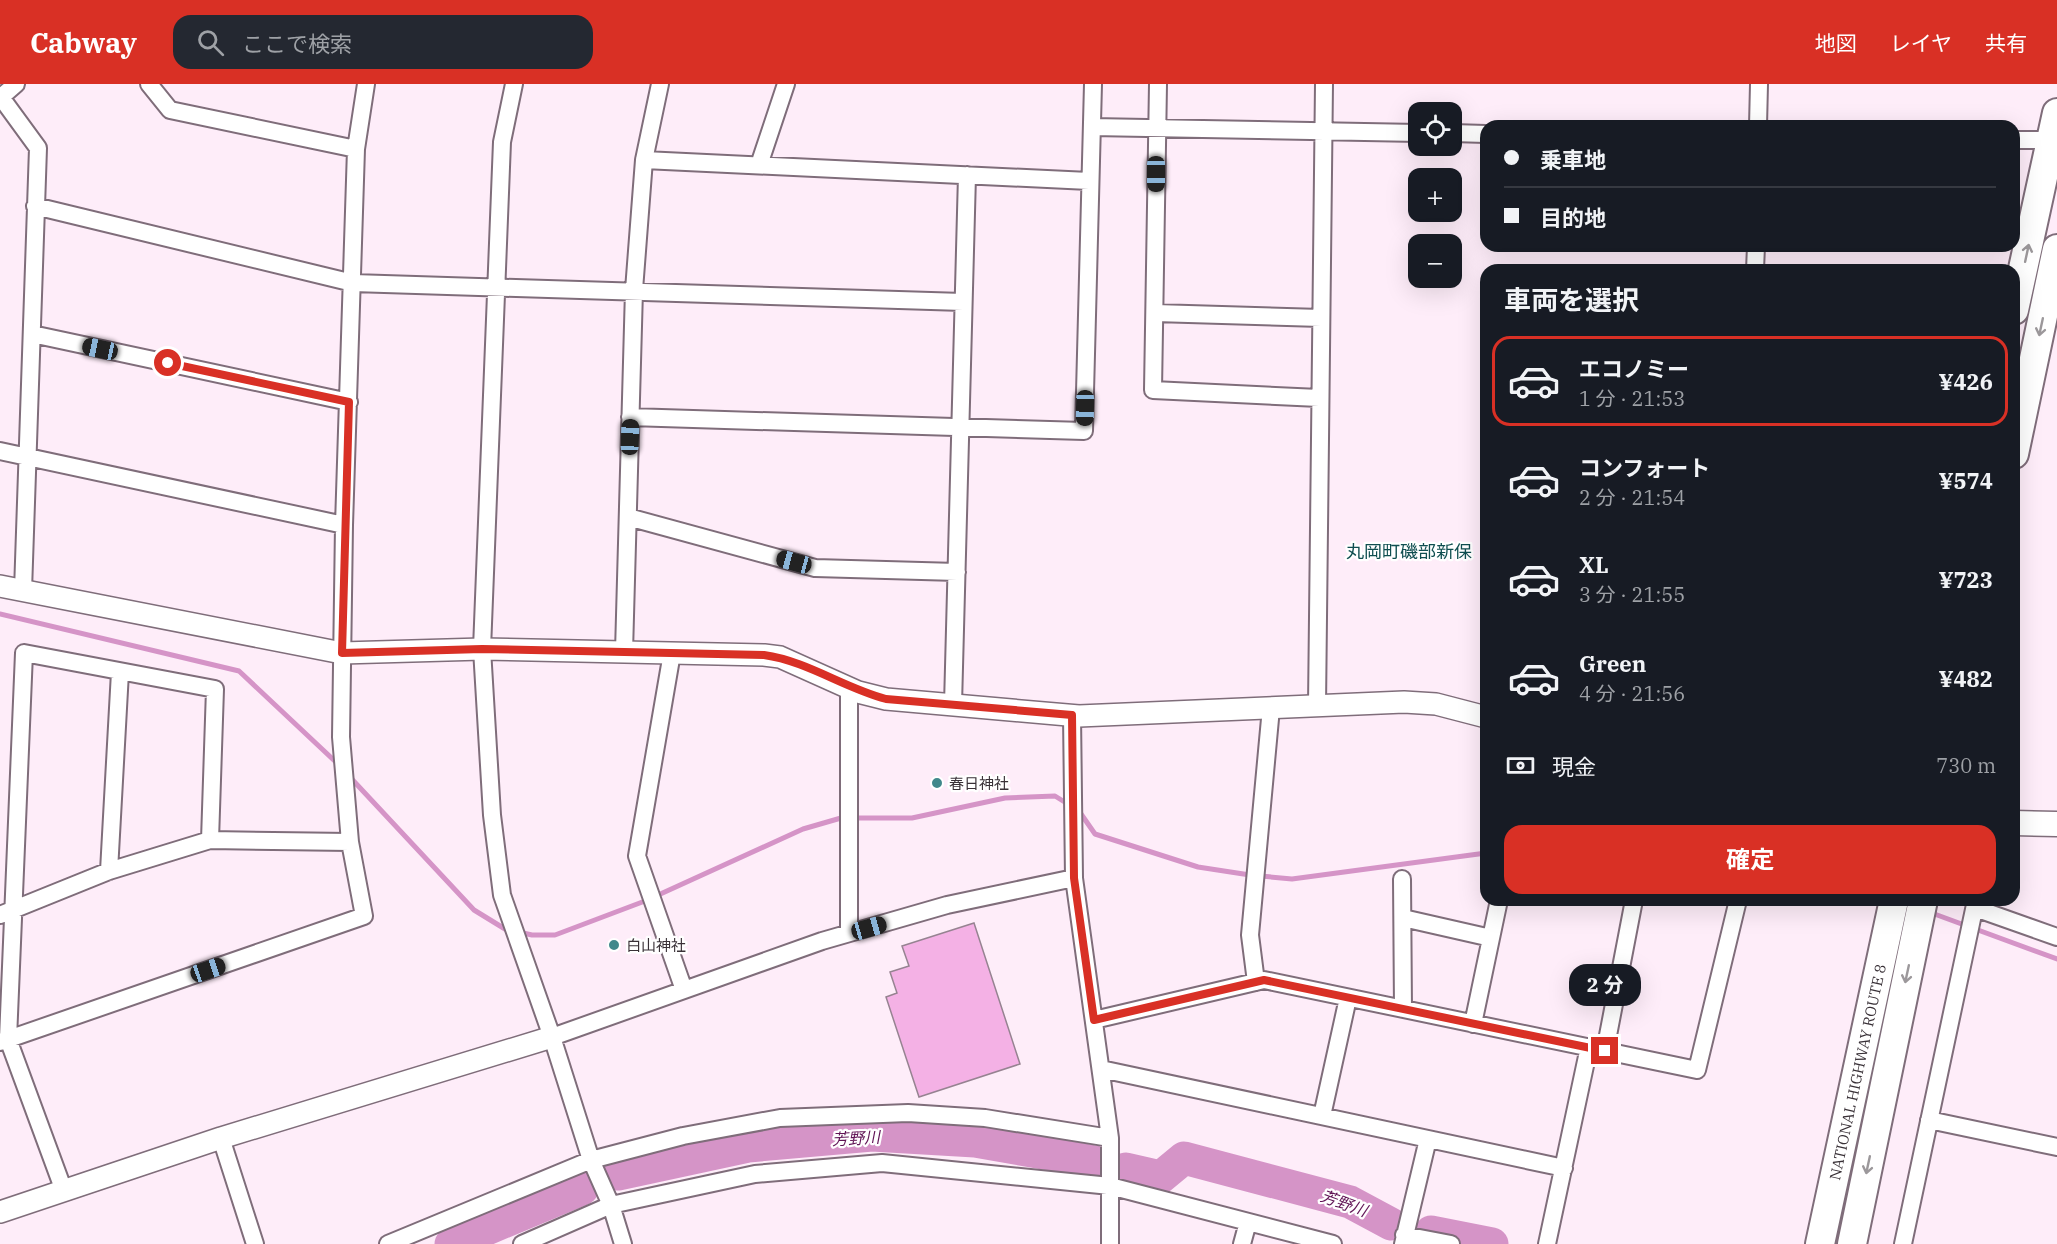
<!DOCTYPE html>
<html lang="ja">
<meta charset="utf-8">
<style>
body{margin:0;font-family:"IBM Plex Serif","Noto Sans JP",serif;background:#242831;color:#f1f3f6;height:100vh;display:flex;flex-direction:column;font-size:22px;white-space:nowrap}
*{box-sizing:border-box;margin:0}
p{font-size:20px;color:#9ea1a6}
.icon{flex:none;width:33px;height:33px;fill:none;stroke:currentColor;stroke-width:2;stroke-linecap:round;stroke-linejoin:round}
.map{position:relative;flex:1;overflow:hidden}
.details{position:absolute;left:1480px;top:180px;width:540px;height:642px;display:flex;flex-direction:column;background:#171b24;border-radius:18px;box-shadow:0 6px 24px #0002}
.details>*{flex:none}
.banner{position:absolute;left:1480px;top:36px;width:540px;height:132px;border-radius:18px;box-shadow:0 6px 24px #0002;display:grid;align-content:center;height:132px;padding:0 24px;background:#171b24}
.tools{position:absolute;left:1408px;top:18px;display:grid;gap:12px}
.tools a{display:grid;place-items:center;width:54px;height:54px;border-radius:12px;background:#171b24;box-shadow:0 6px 24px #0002;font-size:30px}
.end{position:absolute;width:27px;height:27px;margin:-14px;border:8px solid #d93025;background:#fff;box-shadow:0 0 0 3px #fff}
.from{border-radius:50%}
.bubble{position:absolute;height:42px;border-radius:18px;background:#171b24;box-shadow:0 6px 24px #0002;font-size:20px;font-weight:700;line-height:42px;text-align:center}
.car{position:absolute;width:18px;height:36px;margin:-18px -9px;border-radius:8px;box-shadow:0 0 4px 2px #0007;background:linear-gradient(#222 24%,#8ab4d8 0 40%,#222 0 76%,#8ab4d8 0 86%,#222 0)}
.banner b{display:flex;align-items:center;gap:21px;height:57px;font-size:22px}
.banner b+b{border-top:2px solid #363941}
.banner i{width:15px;height:15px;background:#f1f3f6}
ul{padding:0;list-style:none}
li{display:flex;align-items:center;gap:18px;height:90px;margin:0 12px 9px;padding:0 12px;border:3px solid transparent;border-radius:18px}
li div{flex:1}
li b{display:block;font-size:22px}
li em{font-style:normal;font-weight:700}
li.selected{border-color:#d93025}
li>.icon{width:54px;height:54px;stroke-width:1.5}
h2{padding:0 24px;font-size:27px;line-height:72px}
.pay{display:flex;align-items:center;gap:15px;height:66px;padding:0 24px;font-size:22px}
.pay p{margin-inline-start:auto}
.action{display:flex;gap:12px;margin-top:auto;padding:12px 24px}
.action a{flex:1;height:69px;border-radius:18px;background:#d93025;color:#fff;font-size:24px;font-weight:700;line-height:69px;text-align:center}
header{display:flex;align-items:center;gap:36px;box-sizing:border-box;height:84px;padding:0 30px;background:#d93025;color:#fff}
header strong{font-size:28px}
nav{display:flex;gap:33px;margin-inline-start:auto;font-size:21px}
.search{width:420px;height:54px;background:#242831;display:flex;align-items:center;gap:15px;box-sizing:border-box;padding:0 21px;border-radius:18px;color:#9ea1a6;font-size:22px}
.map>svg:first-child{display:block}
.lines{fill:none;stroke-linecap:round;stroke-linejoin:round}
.stream{stroke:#d594c7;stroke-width:5}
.river{stroke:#d594c7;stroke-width:33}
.building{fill:#f4b1e5;stroke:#968391;stroke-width:1.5}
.minor-casing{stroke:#7f6d7a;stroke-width:20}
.tertiary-casing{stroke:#7f6d7a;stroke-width:24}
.secondary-casing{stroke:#7f6d7a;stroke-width:27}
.trunk-casing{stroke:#7f6d7a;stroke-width:32}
.minor{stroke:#fff;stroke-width:16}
.tertiary{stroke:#fff;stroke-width:21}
.secondary{stroke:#fff;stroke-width:24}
.trunk{stroke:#fff;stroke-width:28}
.oneway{stroke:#9c989b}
.route{stroke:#d93025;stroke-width:8}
.poi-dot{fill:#40888b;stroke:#fff;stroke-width:2}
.labels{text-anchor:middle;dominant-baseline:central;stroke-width:4.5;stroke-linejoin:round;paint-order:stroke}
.poi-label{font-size:15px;fill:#393137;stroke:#fff;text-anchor:start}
.street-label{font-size:15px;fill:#393137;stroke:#fff}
.water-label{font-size:16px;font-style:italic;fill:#601455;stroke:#fff}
.quarter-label{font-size:18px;fill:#0f4e50;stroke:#fff}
</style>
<header>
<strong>Cabway</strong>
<div class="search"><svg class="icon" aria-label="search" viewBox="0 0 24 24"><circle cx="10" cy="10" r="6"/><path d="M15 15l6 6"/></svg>ここで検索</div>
<nav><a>地図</a><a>レイヤ</a><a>共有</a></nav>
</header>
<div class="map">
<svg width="2057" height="1160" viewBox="0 0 2057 1160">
<rect width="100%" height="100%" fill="#feedf9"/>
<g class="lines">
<!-- stream -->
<path class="stream" d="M 0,530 L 239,587 L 338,680
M 348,691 L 474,826 L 505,845 L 532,851 L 555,851 L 645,817 L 803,745 L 841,734 L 912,734 L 1005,714 L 1055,712 L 1071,722
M 1079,727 L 1095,750 L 1198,783 L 1250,791 L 1292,795 L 1486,769
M 1929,828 L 2057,875"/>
<!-- river -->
<path class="river" d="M 1126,1085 L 1161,1093 L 1184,1074 L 1350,1118 L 1391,1140
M 618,1090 L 748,1062 L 872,1051 L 975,1057 L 1095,1078
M 1431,1148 L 1492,1160
M 451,1160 L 582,1105"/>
</g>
<!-- building -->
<path class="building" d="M 974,839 L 1020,980 L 919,1013 L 886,913 L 897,909 L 890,888 L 909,882 L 902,862 Z"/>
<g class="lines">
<defs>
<path id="minor" d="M 149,0 L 170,26 L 356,65
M 514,0 L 502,58 L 482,565 L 492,731 L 502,811 L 552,953 L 591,1076 L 611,1121 L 623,1160
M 1158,0 L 1153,306 L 1319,314
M 0,12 L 38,64 L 23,507
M 0,14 L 16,0
M 1758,42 L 1759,0
M 1092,43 L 1419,49
M 1452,49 L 1486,50
M 2014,56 L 2051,56
M 644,76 L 1089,97
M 759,81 L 786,0
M 35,122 L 353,199 L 963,218
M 1755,186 L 1756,162
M 1155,229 L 1321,234
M 32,250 L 349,318
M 630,333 L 1084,347 L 1093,0
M 0,367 L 344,441
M 628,433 L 815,484 L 957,488
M 624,568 L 634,206 L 644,76 L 660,0
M 672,569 L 637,772 L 684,906
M 849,604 L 849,849
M 953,621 L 967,91
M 1317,622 L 1324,0
M 1072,631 L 1074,794 L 1110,1054 L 1110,1160
M 109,787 L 120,588
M 1402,795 L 1403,925
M 1975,824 L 2057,853
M 0,831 L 109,787 L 210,756 L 350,758
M 1403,834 L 1491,854
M 1256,898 L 1250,851 L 1271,624
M 1094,936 L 1264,896 L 1697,986 L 1738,816
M 1473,940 L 1499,816
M 552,953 L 822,857 L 947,821 L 1074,794
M 0,958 L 364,832 L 350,758 L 341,653 L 344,441 L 356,65 L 366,0
M 1605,967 L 1634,816
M 1101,985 L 1564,1084
M 1322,1032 L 1348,914
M 1929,1036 L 2057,1063
M 221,1054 L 255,1160
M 64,1107 L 8,955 L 24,569 L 215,605 L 210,756
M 1404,1151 L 1451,1160
M 388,1160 L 591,1076 L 683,1052 L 780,1034 L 908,1029 L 985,1034 L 1110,1054
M 522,1160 L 611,1121 L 755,1090 L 882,1079 L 1110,1102 L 1333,1160
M 1242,1160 L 1248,1138
M 1403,1160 L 1428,1055
M 1547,1160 L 1589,963
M 1903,1160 L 1976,816"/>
<path id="tertiary" d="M 0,502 L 342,569 L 482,565 L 764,571 L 780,573 L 858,608 L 886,615 L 1079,632 L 1404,618 L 1436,620 L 1486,633
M 0,1128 L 221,1054 L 552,953"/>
<path id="secondary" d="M 2014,739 L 2057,740"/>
<g id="trunk">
<path d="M 2014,226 L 2057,29"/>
<path d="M 2014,370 L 2057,165"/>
<path id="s1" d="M 1820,1160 L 1894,816"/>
<path d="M 1852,1160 L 1923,816"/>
</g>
</defs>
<!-- minor casing -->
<use href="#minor" class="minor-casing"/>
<!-- tertiary casing -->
<use href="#tertiary" class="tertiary-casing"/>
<!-- secondary casing -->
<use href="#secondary" class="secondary-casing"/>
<!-- trunk casing -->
<use href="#trunk" class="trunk-casing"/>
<!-- minor -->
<use href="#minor" class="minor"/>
<!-- tertiary -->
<use href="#tertiary" class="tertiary"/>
<!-- secondary -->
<use href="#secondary" class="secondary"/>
<!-- trunk -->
<use href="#trunk" class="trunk"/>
</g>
<!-- one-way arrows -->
<defs><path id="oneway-shaft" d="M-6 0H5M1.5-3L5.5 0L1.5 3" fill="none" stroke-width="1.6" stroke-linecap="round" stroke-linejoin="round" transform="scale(1.5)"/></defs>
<g class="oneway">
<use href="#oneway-shaft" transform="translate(2027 169) rotate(-78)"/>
<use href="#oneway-shaft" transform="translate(2041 243) rotate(102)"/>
<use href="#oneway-shaft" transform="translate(1907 890) rotate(102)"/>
<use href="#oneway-shaft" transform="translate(1868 1081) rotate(102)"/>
</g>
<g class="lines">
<!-- route -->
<path class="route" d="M 168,279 L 349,318 L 342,569 L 482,565 L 764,571 C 807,577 844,604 886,615 L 1072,631 L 1074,794 L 1094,936 L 1264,896 L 1605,967"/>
</g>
<!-- markers -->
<g class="poi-dot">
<circle cx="937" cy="699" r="6"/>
<circle cx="614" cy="861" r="6"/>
</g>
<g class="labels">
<!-- poi labels -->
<g class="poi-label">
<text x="949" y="699">春日神社</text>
<text x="626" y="861">白山神社</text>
</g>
<!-- street labels -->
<g class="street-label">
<text stroke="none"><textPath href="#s1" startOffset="176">NATIONAL HIGHWAY ROUTE 8</textPath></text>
</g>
<!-- water labels -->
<g class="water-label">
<text transform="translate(856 1054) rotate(-3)">芳野川</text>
<text transform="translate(1344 1119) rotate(20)">芳野川</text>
</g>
<!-- quarter labels -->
<g class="quarter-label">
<text x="1409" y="467">丸岡町磯部新保</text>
</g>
</g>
</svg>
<div class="tools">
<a><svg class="icon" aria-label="locate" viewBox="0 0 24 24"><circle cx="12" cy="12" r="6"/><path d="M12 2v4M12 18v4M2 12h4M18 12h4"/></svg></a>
<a>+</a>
<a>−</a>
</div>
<i class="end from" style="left:168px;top:279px"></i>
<i class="end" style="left:1605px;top:967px"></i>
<div class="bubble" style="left:1569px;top:880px;width:72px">2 分</div>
<i class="car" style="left:1156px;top:90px;rotate:180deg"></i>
<i class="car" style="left:100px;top:265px;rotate:282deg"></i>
<i class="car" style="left:1085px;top:324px;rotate:181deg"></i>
<i class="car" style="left:630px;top:353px;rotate:2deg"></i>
<i class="car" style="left:794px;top:478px;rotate:285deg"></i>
<i class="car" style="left:869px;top:844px;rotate:74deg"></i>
<i class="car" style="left:208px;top:886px;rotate:71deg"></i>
<div class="banner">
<b><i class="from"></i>乗車地</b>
<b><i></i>目的地</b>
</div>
<section class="details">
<h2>車両を選択</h2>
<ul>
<li class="selected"><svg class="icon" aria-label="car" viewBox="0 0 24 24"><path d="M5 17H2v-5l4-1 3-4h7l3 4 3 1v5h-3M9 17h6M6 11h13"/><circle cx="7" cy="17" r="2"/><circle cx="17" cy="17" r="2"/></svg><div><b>エコノミー</b><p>1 分 · 21:53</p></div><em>¥426</em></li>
<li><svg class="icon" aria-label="car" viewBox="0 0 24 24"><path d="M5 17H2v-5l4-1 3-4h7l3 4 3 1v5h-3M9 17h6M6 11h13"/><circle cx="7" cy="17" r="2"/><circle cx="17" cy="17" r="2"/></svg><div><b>コンフォート</b><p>2 分 · 21:54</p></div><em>¥574</em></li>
<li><svg class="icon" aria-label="car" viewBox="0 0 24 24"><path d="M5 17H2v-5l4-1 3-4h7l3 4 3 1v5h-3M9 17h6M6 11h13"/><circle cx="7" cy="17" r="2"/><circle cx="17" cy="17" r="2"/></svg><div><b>XL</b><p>3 分 · 21:55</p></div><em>¥723</em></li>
<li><svg class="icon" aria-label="car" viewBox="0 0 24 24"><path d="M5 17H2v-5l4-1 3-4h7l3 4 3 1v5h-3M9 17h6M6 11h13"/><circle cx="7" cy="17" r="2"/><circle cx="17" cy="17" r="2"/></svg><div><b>Green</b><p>4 分 · 21:56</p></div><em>¥482</em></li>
</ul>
<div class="pay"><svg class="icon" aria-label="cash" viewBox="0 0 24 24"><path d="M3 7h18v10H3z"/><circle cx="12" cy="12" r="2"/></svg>現金<p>730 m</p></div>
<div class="action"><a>確定</a></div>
</section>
</div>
